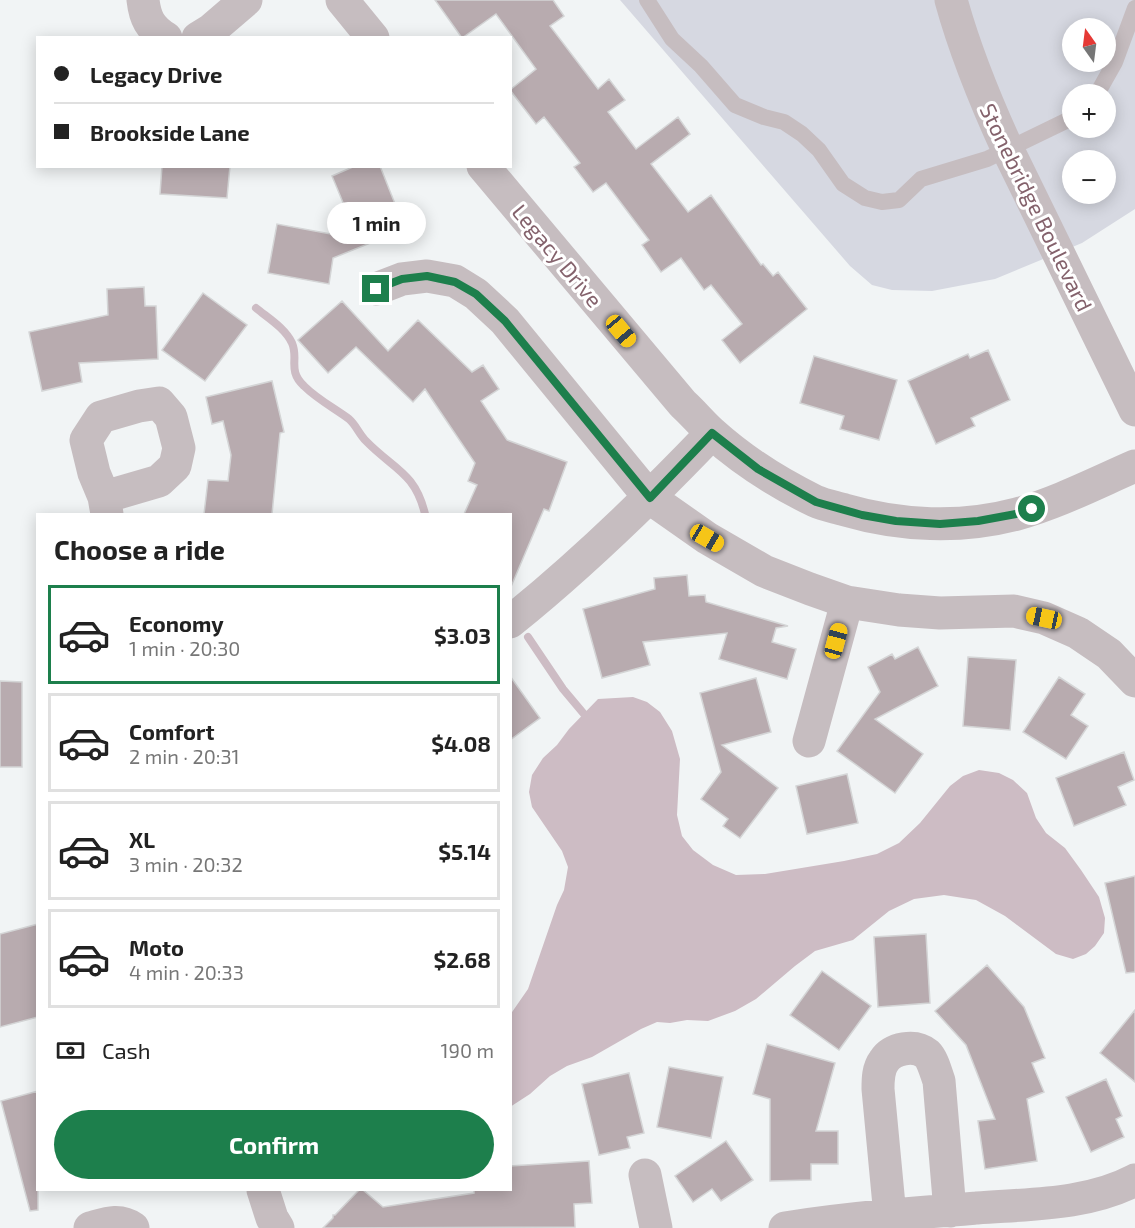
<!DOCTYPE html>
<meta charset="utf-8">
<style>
body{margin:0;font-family:"Exo 2",sans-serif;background:#f6f6f6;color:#222;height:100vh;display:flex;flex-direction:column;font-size:22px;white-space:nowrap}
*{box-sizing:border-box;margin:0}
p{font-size:20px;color:#767676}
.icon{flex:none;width:33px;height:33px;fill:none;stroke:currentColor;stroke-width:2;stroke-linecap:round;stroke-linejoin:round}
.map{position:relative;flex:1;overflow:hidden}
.side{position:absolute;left:36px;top:513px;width:476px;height:678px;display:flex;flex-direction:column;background:#fff;border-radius:0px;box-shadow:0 3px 15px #0003}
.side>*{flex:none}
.guide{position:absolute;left:36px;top:36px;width:476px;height:132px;border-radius:0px;box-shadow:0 3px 15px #0003;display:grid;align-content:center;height:132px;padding:0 18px;background:#fff}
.needle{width:39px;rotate:346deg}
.controls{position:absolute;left:1062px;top:18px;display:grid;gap:12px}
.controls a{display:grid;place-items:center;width:54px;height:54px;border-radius:50%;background:#fff;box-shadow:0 3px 15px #0003;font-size:30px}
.end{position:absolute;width:27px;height:27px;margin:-14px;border:8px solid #1d7f4c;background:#fff;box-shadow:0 0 0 3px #fff}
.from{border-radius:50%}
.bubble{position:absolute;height:42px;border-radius:21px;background:#fff;box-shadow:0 3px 15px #0003;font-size:20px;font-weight:700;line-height:42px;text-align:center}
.car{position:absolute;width:18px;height:36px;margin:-18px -9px;border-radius:8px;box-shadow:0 0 4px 2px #0007;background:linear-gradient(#f5c518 24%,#345 0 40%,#f5c518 0 76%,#345 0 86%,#f5c518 0)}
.guide b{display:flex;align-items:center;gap:21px;height:57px;font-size:22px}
.guide b+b{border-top:2px solid #e0e0e0}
.guide i{width:15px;height:15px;background:#222}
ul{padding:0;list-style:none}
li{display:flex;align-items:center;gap:18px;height:99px;margin:0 12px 9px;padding:0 6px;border:3px solid #e0e0e0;border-radius:0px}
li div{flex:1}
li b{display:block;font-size:22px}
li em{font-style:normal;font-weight:700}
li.current{border-color:#1d7f4c}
li>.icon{width:54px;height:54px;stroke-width:1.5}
h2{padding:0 18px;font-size:27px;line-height:72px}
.pay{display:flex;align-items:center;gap:15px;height:66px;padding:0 18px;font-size:22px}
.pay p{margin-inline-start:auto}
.cta{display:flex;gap:12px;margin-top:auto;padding:12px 18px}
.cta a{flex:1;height:69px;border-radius:36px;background:#1d7f4c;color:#fff;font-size:24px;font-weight:700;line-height:69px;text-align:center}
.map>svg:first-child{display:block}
.green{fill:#d6d8e1;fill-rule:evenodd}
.water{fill:#cdbcc4}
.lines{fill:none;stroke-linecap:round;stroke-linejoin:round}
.stream{stroke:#cdbcc4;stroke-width:8}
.building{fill:#b8abaf;stroke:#d4d5d6;stroke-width:1.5}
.service{stroke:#c6bdc0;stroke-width:16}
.minor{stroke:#c6bdc0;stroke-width:33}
.route{stroke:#1d7f4c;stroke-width:8}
.labels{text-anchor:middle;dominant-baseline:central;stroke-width:6;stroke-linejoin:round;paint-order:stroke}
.street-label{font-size:22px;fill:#84626c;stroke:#fff}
</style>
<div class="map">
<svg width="1135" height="1228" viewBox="0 0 1135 1228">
<rect width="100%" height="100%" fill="#f1f4f5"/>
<!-- green -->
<path class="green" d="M 620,0 L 1135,0 L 1135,209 L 1082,243 L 995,279 L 932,291 L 892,290 L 872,285 L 850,266 ZM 1072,28 L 1106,28 L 1106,62 L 1072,62 ZM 1072,94 L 1106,94 L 1106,128 L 1072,128 ZM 1072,160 L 1106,160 L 1106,194 L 1072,194 Z"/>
<!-- water -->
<path class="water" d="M 633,697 L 647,702 L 660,712 L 672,731 L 680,759 L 677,815 L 682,836 L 693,850 L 713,865 L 736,875 L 765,874 L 844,861 L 877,854 L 899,843 L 920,823 L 950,786 L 963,776 L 979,770 L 999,773 L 1013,780 L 1027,793 L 1036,818 L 1046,833 L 1065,848 L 1081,870 L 1099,897 L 1105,918 L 1104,933 L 1095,946 L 1086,954 L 1073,959 L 1056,954 L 1005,916 L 976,900 L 944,895 L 914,899 L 889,911 L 853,940 L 815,951 L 795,966 L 756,999 L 735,1011 L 708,1021 L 687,1020 L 670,1023 L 657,1022 L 641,1029 L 592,1057 L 567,1066 L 550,1076 L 530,1094 L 510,1107 L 510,1015 L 528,989 L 557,905 L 564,890 L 568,867 L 562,851 L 532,807 L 529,792 L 532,775 L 543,758 L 557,745 L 569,729 L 598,699 Z"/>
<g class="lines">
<!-- stream -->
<path class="stream" d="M 256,308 C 268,318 285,328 292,343 C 299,359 287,370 304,386 C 317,399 334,408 349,419 C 356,425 359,434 366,441 C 393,469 415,472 425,514
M 528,637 L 563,689 L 584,714"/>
</g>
<!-- building -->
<path class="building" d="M 435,0 L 553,0 L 564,16 L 550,26 L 598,89 L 609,79 L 625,100 L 608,112 L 636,149 L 678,117 L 690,134 L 651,164 L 688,212 L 711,195 L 761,265 L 763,264 L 773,276 L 778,272 L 807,309 L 740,363 L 722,340 L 742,324 L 711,285 L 704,290 L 681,258 L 661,272 L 642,245 L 649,240 L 606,183 L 593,192 L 574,167 L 580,163 L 544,117 L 536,124 L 510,90 L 536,69 L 496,14 L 462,38 Z
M 162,166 L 230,166 L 227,198 L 160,194 Z
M 355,166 L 380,166 L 405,229 L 333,258 L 329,284 L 268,273 L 277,224 L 358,239 L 332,176 Z
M 144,287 L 145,306 L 156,306 L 158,359 L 79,363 L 82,382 L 42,391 L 29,332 L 108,315 L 107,289 Z
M 203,293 L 247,325 L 205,381 L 162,350 Z
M 342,301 L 388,351 L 418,320 L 472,372 L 483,365 L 499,389 L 481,401 L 507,440 L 567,462 L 549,511 L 544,509 L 510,589 L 510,514 L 464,514 L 477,485 L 468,481 L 475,463 L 425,389 L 413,402 L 356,347 L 328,373 L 298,340 Z
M 988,350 L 1010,400 L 971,418 L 975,426 L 936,444 L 908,381 L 968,354 L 970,358 Z
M 814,356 L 897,380 L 879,440 L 840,429 L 844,416 L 800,403 Z
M 272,381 L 284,432 L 280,433 L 272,514 L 204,514 L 208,480 L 228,481 L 231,455 L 223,421 L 212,424 L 206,397 Z
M 687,575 L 689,596 L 705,595 L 706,602 L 788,626 L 776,628 L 772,642 L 796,649 L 787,679 L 719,659 L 727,633 L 643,642 L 650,665 L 602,678 L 583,609 L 655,589 L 654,578 Z
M 918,647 L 938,686 L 875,719 L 923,754 L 895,793 L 837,751 L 880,692 L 868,667 L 892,654 L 895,659 Z
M 968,657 L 1016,660 L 1010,730 L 963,726 Z
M 510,676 L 540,718 L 510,740 Z
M 1059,677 L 1085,694 L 1071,715 L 1088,726 L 1066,759 L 1023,732 Z
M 756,678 L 771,732 L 722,745 L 778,788 L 740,838 L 723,826 L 728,819 L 701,799 L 721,772 L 700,693 Z
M 0,681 L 22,682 L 22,767 L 0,767 Z
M 1124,752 L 1134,780 L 1118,787 L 1126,805 L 1074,826 L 1056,778 Z
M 847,774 L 858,823 L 807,834 L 796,786 Z
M 1135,876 L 1135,972 L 1126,973 L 1105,883 Z
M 38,924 L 38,1017 L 0,1027 L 0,934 Z
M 926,934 L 930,1003 L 878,1007 L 874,937 Z
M 987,965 L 1024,1007 L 1045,1058 L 1032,1063 L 1044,1092 L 1027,1099 L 1037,1161 L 985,1169 L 978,1121 L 995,1119 L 966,1045 L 935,1011 Z
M 822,971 L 871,1006 L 839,1050 L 790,1015 Z
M 1135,1010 L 1135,1082 L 1100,1053 Z
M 767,1044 L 835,1063 L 816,1131 L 838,1131 L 838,1164 L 811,1164 L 811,1180 L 770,1181 L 770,1099 L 753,1094 Z
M 669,1067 L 723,1077 L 711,1138 L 657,1127 Z
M 629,1073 L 644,1133 L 627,1137 L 630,1148 L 599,1155 L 582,1084 Z
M 1106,1079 L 1122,1116 L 1116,1119 L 1124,1137 L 1091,1152 L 1066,1097 Z
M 38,1091 L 38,1210 L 30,1211 L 1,1101 Z
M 726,1141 L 753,1180 L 721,1201 L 712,1189 L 693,1202 L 675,1176 Z
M 589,1161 L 592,1203 L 574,1204 L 575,1227 L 323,1228 L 333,1218 L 333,1215 L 335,1215 L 359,1190 L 363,1190 L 383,1207 L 474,1193 L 474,1190 L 510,1190 L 510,1166 Z"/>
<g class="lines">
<!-- service -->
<path class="service" d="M 647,0 L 672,39 L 701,66 L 735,105 L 764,117 L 784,122 L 802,134 L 819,150 L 843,184 L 865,198 L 882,202 L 899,200 L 921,179 L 987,159 L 1072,118
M 1097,94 L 1115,62 L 1135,8"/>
<!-- minor -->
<path class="minor" d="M 143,0 C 145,18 150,28 166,38
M 342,0 L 373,38
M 951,0 C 965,51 985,100 1007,148 L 1135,410
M 198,38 L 211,30 L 246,0
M 483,166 L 683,404 C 693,413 702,424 712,433 C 742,460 778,483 815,501 C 824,505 835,507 845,510 C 900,526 961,529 1017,514 C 1057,503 1096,483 1135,466
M 376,289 L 402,279 L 427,276 L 455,281 L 476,294 L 505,321 L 650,498 L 707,538 L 764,571 L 810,589 L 847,602 L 899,610 L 940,613 L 1014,611 L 1044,618 L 1078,633 L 1109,654 L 1135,681
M 104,497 L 159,481 L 175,466 L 179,448 L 171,417 L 159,403 L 139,406 L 101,417 L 86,440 L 94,473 L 104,497 L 107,514
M 510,622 C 582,564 648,500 712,433
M 809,741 L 847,602
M 645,1175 L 656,1228
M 263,1190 L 272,1218 L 278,1228
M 890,1216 L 878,1089 C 878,1079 878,1069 884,1061 C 892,1048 915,1044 927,1054 C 933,1060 936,1073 939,1081 L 950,1211
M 90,1228 C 105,1224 119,1218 133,1228
M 785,1228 C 848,1218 913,1213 977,1208 C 1029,1204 1088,1205 1135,1180"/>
</g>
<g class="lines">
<!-- route -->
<path class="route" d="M 376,289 L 402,279 L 427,276 L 455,282 L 476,294 L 505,321 L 650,498 L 712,433 L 758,469 L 816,502 L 862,515 L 896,521 L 940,524 L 978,521 L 1016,514 L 1032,509"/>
</g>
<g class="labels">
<!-- street labels -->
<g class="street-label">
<text transform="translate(1037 207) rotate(64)">Stonebridge Boulevard</text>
<text transform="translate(558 255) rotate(50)">Legacy Drive</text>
</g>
</g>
</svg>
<div class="controls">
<a><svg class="needle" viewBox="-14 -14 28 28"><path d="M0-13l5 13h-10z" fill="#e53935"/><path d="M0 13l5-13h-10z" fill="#767676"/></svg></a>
<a>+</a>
<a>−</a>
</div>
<i class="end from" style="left:1032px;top:509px"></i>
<i class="end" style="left:376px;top:289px"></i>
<div class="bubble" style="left:327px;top:202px;width:99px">1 min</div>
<i class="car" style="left:621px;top:331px;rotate:140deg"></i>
<i class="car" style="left:707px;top:538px;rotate:120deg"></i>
<i class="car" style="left:1044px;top:618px;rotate:282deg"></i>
<i class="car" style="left:836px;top:641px;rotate:15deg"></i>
<div class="guide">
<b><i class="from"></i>Legacy Drive</b>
<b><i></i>Brookside Lane</b>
</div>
<section class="side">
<h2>Choose a ride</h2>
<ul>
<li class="current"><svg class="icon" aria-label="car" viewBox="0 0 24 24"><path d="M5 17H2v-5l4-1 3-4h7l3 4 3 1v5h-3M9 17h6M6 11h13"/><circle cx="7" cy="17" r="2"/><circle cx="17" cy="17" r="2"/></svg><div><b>Economy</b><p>1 min · 20:30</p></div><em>$3.03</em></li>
<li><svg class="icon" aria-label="car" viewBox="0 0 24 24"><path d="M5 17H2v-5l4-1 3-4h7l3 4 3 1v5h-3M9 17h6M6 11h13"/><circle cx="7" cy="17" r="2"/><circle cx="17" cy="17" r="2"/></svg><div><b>Comfort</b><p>2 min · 20:31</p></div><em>$4.08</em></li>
<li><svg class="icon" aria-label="car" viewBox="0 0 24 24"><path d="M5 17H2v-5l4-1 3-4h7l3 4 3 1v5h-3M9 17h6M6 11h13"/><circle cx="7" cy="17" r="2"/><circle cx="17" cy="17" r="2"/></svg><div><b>XL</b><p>3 min · 20:32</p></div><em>$5.14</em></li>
<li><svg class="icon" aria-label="car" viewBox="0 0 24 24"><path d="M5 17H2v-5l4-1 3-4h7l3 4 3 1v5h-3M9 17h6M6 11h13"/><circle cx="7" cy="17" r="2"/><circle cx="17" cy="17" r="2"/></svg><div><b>Moto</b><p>4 min · 20:33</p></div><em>$2.68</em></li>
</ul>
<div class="pay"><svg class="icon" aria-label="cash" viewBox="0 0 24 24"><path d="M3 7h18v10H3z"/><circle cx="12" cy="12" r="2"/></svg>Cash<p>190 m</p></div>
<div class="cta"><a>Confirm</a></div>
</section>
</div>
